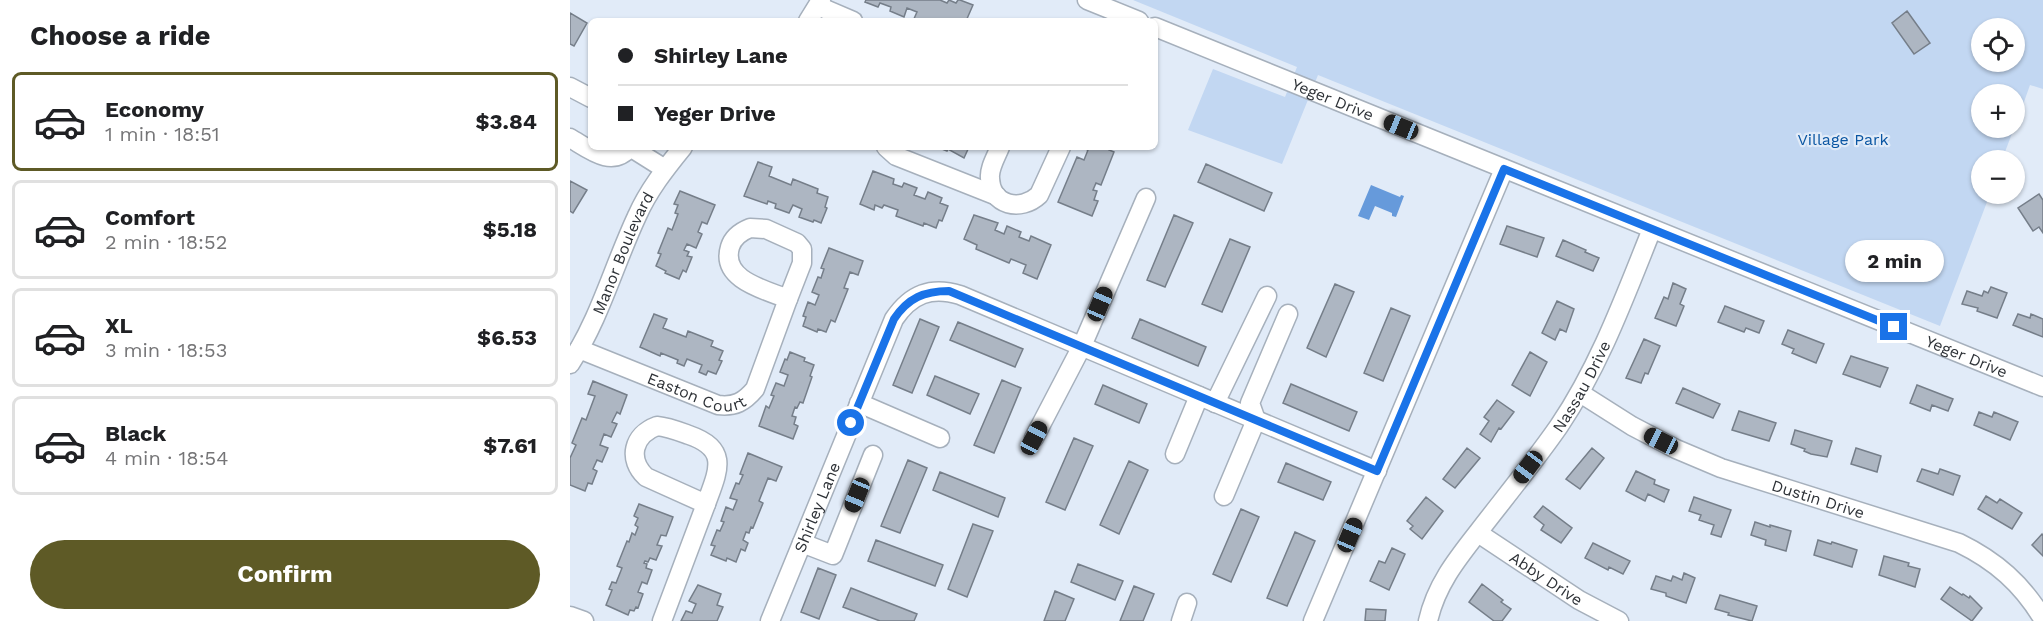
<!DOCTYPE html>
<meta charset="utf-8">
<style>
body{margin:0;font-family:"Work Sans",sans-serif;background:#f6f6f6;color:#202124;height:100vh;display:flex;flex-direction:column;font-size:22px;white-space:nowrap}
*{box-sizing:border-box;margin:0}
p{font-size:20px;color:#757577}
.icon{flex:none;width:33px;height:33px;fill:none;stroke:currentColor;stroke-width:2;stroke-linecap:round;stroke-linejoin:round}
.map{position:relative;flex:1;overflow:hidden}
.sheet{display:flex;flex-direction:column;background:#fff;width:570px}
.sheet>*{flex:none}
.banner{position:absolute;left:18px;top:18px;width:570px;height:132px;border-radius:9px;box-shadow:0 2px 4px #0004;display:grid;align-content:center;height:132px;padding:0 30px;background:#fff}
.buttons{position:absolute;left:1401px;top:18px;display:grid;gap:12px}
.buttons a{display:grid;place-items:center;width:54px;height:54px;border-radius:50%;background:#fff;box-shadow:0 2px 4px #0004;font-size:30px}
.end{position:absolute;width:27px;height:27px;margin:-14px;border:8px solid #1a73e8;background:#fff;box-shadow:0 0 0 3px #fff}
.from{border-radius:50%}
.bubble{position:absolute;height:42px;border-radius:21px;background:#fff;box-shadow:0 2px 4px #0004;font-size:20px;font-weight:700;line-height:42px;text-align:center}
.car{position:absolute;width:18px;height:36px;margin:-18px -9px;border-radius:8px;box-shadow:0 0 4px 2px #0007;background:linear-gradient(#222 24%,#8ab4d8 0 40%,#222 0 76%,#8ab4d8 0 86%,#222 0)}
.banner b{display:flex;align-items:center;gap:21px;height:57px;font-size:22px}
.banner b+b{border-top:2px solid #e0e0e0}
.banner i{width:15px;height:15px;background:#202124}
ul{padding:0;list-style:none}
li{display:flex;align-items:center;gap:18px;height:99px;margin:0 12px 9px;padding:0 18px;border:3px solid #e0e0e0;border-radius:9px}
li div{flex:1}
li b{display:block;font-size:22px}
li em{font-style:normal;font-weight:700}
li.current{border-color:#5e5a26}
li>.icon{width:54px;height:54px;stroke-width:1.5}
h2{padding:0 30px;font-size:27px;line-height:72px}
.action{display:flex;gap:12px;margin-top:auto;padding:12px 30px}
.action a{flex:1;height:69px;border-radius:36px;background:#5e5a26;color:#fff;font-size:24px;font-weight:700;line-height:69px;text-align:center}
main{display:flex;flex:1;min-height:0}
.map>svg:first-child{display:block}
.green{fill:#c2d7f2;fill-rule:evenodd}
.water{fill:#669adb}
.building{fill:#adb6c2;stroke:#757e89;stroke-width:1.5}
.lines{fill:none;stroke-linecap:round;stroke-linejoin:round}
.minor-casing{stroke:#a6b0bc;stroke-width:21}
.minor{stroke:#fff;stroke-width:18}
.route{stroke:#1a73e8;stroke-width:8}
.labels{text-anchor:middle;dominant-baseline:central;stroke-width:4.5;stroke-linejoin:round;paint-order:stroke}
.street-label{font-size:16px;fill:#2e3237;stroke:#e1ebf8}
.park-label{font-size:16px;fill:#0955a2;stroke:#e1ebf8}
</style>
<main>
<section class="sheet">
<h2>Choose a ride</h2>
<ul>
<li class="current"><svg class="icon" aria-label="car" viewBox="0 0 24 24"><path d="M5 17H2v-5l4-1 3-4h7l3 4 3 1v5h-3M9 17h6M6 11h13"/><circle cx="7" cy="17" r="2"/><circle cx="17" cy="17" r="2"/></svg><div><b>Economy</b><p>1 min · 18:51</p></div><em>$3.84</em></li>
<li><svg class="icon" aria-label="car" viewBox="0 0 24 24"><path d="M5 17H2v-5l4-1 3-4h7l3 4 3 1v5h-3M9 17h6M6 11h13"/><circle cx="7" cy="17" r="2"/><circle cx="17" cy="17" r="2"/></svg><div><b>Comfort</b><p>2 min · 18:52</p></div><em>$5.18</em></li>
<li><svg class="icon" aria-label="car" viewBox="0 0 24 24"><path d="M5 17H2v-5l4-1 3-4h7l3 4 3 1v5h-3M9 17h6M6 11h13"/><circle cx="7" cy="17" r="2"/><circle cx="17" cy="17" r="2"/></svg><div><b>XL</b><p>3 min · 18:53</p></div><em>$6.53</em></li>
<li><svg class="icon" aria-label="car" viewBox="0 0 24 24"><path d="M5 17H2v-5l4-1 3-4h7l3 4 3 1v5h-3M9 17h6M6 11h13"/><circle cx="7" cy="17" r="2"/><circle cx="17" cy="17" r="2"/></svg><div><b>Black</b><p>4 min · 18:54</p></div><em>$7.61</em></li>
</ul>
<div class="action"><a>Confirm</a></div>
</section>
<div class="map">
<svg width="1473" height="621" viewBox="0 0 1473 621">
<rect width="100%" height="100%" fill="#e1ebf8"/>
<!-- green -->
<path class="green" d="M 563,0 L 1473,0 L 1473,89 L 1460,85 L 1445,127 L 1444,94 L 1412,94 L 1412,128 L 1444,128 L 1432,160 L 1412,160 L 1412,194 L 1420,194 L 1370,326 L 748,75 L 712,164 L 618,130 L 643,69 L 715,97 L 727,67 ZM 1412,28 L 1444,28 L 1444,62 L 1412,62 Z"/>
<!-- water -->
<path class="water" d="M 801,185 L 830,197 L 831,195 L 834,196 L 826,217 L 822,216 L 822,213 L 805,206 L 799,220 L 788,216 Z"/>
<!-- building -->
<path class="building" d="M 296,0 L 370,0 L 377,3 L 379,0 L 386,3 L 388,0 L 390,0 L 403,5 L 396,21 L 343,21 L 347,12 L 337,8 L 334,17 L 320,11 L 321,7 L 310,3 L 308,7 L 295,2 Z
M 1337,11 L 1360,43 L 1344,54 L 1322,23 Z
M 0,13 L 17,23 L 4,46 L 0,44 Z
M 367,147 L 399,147 L 394,158 L 378,149 L 377,151 Z
M 511,147 L 541,147 L 539,150 L 544,152 L 531,185 L 526,183 L 523,190 L 527,191 L 524,200 L 528,201 L 522,216 L 488,202 L 507,157 L 514,160 L 518,150 Z
M 188,162 L 202,167 L 199,176 L 221,185 L 223,179 L 248,189 L 247,193 L 258,197 L 255,207 L 257,208 L 251,223 L 244,220 L 243,222 L 229,217 L 232,209 L 223,205 L 219,213 L 205,208 L 206,204 L 198,201 L 197,204 L 174,196 Z
M 636,164 L 702,193 L 694,211 L 628,182 Z
M 303,171 L 324,179 L 323,184 L 332,187 L 334,183 L 347,188 L 344,195 L 355,199 L 358,192 L 372,198 L 370,203 L 378,206 L 372,221 L 369,220 L 366,228 L 354,223 L 353,226 L 326,216 L 328,210 L 314,205 L 312,208 L 305,205 L 304,210 L 290,204 Z
M 0,181 L 17,190 L 3,213 L 0,211 Z
M 110,191 L 145,205 L 137,224 L 132,222 L 128,232 L 132,234 L 126,248 L 117,244 L 114,250 L 119,252 L 117,256 L 122,257 L 116,272 L 113,270 L 109,279 L 95,273 L 96,271 L 86,266 L 91,254 L 88,253 L 98,228 L 102,230 L 108,214 L 105,213 L 108,205 L 104,204 Z
M 1469,194 L 1473,200 L 1473,233 L 1469,227 L 1463,231 L 1448,208 Z
M 404,215 L 428,223 L 425,230 L 434,234 L 437,226 L 451,232 L 449,237 L 459,241 L 461,236 L 481,245 L 467,279 L 453,273 L 456,265 L 441,259 L 439,263 L 406,249 L 407,245 L 394,239 Z
M 604,215 L 623,223 L 595,287 L 577,280 Z
M 937,226 L 974,238 L 967,257 L 930,244 Z
M 660,239 L 680,247 L 652,312 L 632,304 Z
M 993,240 L 1016,250 L 1015,252 L 1029,258 L 1023,271 L 986,256 Z
M 259,248 L 293,261 L 288,275 L 280,272 L 274,288 L 278,289 L 265,322 L 261,320 L 256,332 L 248,329 L 247,332 L 233,326 L 236,317 L 233,316 L 238,302 L 245,305 L 249,295 L 242,292 L 248,277 L 251,278 L 254,269 L 251,268 Z
M 1103,283 L 1116,289 L 1110,304 L 1114,306 L 1106,326 L 1085,318 L 1094,297 L 1098,299 Z
M 765,284 L 784,292 L 756,357 L 737,348 Z
M 1421,287 L 1437,293 L 1427,318 L 1407,311 L 1408,308 L 1392,304 L 1397,291 L 1412,296 L 1414,291 L 1418,293 Z
M 987,301 L 1004,309 L 996,332 L 990,329 L 985,340 L 972,333 Z
M 1155,306 L 1194,321 L 1189,333 L 1176,328 L 1174,332 L 1148,322 Z
M 821,308 L 840,316 L 813,381 L 794,373 Z
M 84,314 L 97,319 L 93,328 L 116,337 L 118,331 L 143,341 L 141,346 L 153,351 L 149,360 L 152,361 L 146,374 L 138,371 L 136,375 L 129,372 L 132,365 L 117,359 L 114,366 L 107,363 L 108,360 L 91,353 L 90,356 L 70,347 Z
M 1448,314 L 1460,318 L 1461,314 L 1473,319 L 1473,337 L 1443,325 Z
M 350,319 L 369,327 L 342,393 L 323,385 Z
M 570,319 L 636,347 L 628,366 L 562,338 Z
M 388,322 L 453,349 L 445,367 L 380,340 Z
M 1218,330 L 1254,344 L 1246,363 L 1222,353 L 1224,349 L 1212,344 Z
M 1074,339 L 1090,346 L 1078,374 L 1075,373 L 1071,383 L 1056,378 Z
M 220,352 L 235,358 L 234,361 L 244,365 L 240,376 L 242,377 L 233,403 L 230,402 L 227,408 L 225,407 L 222,416 L 226,417 L 224,424 L 228,426 L 223,439 L 189,426 L 196,406 L 199,408 L 204,396 L 201,395 L 206,383 L 214,386 L 218,375 L 210,372 L 215,359 L 217,360 Z
M 960,352 L 977,362 L 960,396 L 942,385 Z
M 1281,356 L 1318,368 L 1310,387 L 1273,374 Z
M 365,376 L 409,394 L 400,414 L 357,395 Z
M 432,380 L 451,388 L 424,453 L 404,445 Z
M 23,381 L 57,395 L 50,414 L 47,412 L 42,422 L 47,424 L 41,437 L 34,434 L 30,445 L 38,448 L 32,462 L 27,460 L 23,469 L 27,471 L 22,484 L 18,483 L 15,491 L 0,485 L 0,458 L 6,445 L 2,443 L 12,418 L 16,420 L 25,396 L 18,394 Z
M 721,384 L 787,412 L 779,431 L 713,403 Z
M 533,385 L 577,404 L 569,423 L 525,404 Z
M 1347,385 L 1383,399 L 1378,411 L 1362,405 L 1360,411 L 1340,403 Z
M 1113,388 L 1150,404 L 1143,418 L 1106,403 Z
M 927,400 L 944,412 L 931,429 L 929,428 L 921,442 L 910,434 L 919,421 L 914,417 Z
M 1169,411 L 1206,423 L 1199,441 L 1162,430 Z
M 1409,412 L 1422,417 L 1424,412 L 1448,422 L 1440,440 L 1404,425 Z
M 1225,430 L 1262,441 L 1257,457 L 1241,454 L 1234,451 L 1235,449 L 1221,444 Z
M 504,438 L 523,446 L 495,510 L 476,502 Z
M 897,448 L 910,458 L 885,488 L 873,479 Z
M 1022,448 L 1034,458 L 1010,489 L 996,479 Z
M 1286,448 L 1311,456 L 1307,472 L 1281,464 Z
M 178,453 L 212,467 L 206,481 L 198,478 L 189,501 L 193,503 L 183,528 L 181,527 L 179,533 L 176,532 L 173,540 L 178,543 L 175,551 L 171,549 L 166,562 L 157,558 L 156,561 L 141,555 L 145,546 L 141,545 L 147,530 L 150,531 L 154,522 L 151,521 L 156,507 L 163,510 L 167,500 L 160,498 L 166,483 L 169,484 L 173,475 L 170,474 Z
M 338,460 L 357,468 L 330,533 L 311,526 Z
M 559,461 L 578,470 L 549,534 L 530,525 Z
M 716,463 L 761,482 L 753,500 L 708,482 Z
M 1352,469 L 1368,474 L 1370,469 L 1390,476 L 1383,495 L 1347,481 Z
M 1066,471 L 1085,480 L 1084,484 L 1099,490 L 1094,502 L 1078,494 L 1075,501 L 1056,491 Z
M 370,472 L 435,498 L 428,517 L 363,490 Z
M 1416,496 L 1427,503 L 1430,499 L 1452,513 L 1442,529 L 1408,509 Z
M 856,497 L 873,511 L 852,539 L 840,529 L 843,526 L 837,521 Z
M 1124,497 L 1161,510 L 1151,537 L 1141,534 L 1144,525 L 1129,520 L 1131,515 L 1119,511 Z
M 69,504 L 103,517 L 96,536 L 91,535 L 87,545 L 92,546 L 86,560 L 80,558 L 78,562 L 75,561 L 74,563 L 77,564 L 76,568 L 82,570 L 77,584 L 72,582 L 68,592 L 73,594 L 68,608 L 66,607 L 64,611 L 60,610 L 58,615 L 36,605 L 42,590 L 39,589 L 42,582 L 46,583 L 52,568 L 47,566 L 57,541 L 59,542 L 62,533 L 65,535 L 68,527 L 65,525 L 68,518 L 64,516 Z
M 973,506 L 1002,528 L 991,543 L 971,530 L 974,525 L 964,517 Z
M 671,509 L 689,517 L 661,582 L 643,574 Z
M 1185,522 L 1200,527 L 1200,525 L 1221,531 L 1216,551 L 1195,545 L 1196,540 L 1181,535 Z
M 403,524 L 423,531 L 397,597 L 378,589 Z
M 725,532 L 745,541 L 717,606 L 697,598 Z
M 1472,534 L 1473,536 L 1473,556 L 1462,545 Z
M 306,540 L 373,565 L 365,586 L 298,561 Z
M 1248,540 L 1261,544 L 1262,542 L 1287,550 L 1282,567 L 1244,555 Z
M 1023,543 L 1060,561 L 1053,574 L 1039,567 L 1038,570 L 1015,558 Z
M 822,548 L 835,554 L 819,590 L 800,581 L 809,561 L 815,563 Z
M 1314,556 L 1339,563 L 1338,566 L 1350,569 L 1345,587 L 1309,575 Z
M 508,564 L 553,581 L 545,600 L 501,582 Z
M 248,568 L 266,575 L 249,619 L 231,612 Z
M 1114,573 L 1125,578 L 1116,603 L 1096,596 L 1096,593 L 1081,589 L 1086,576 L 1101,581 L 1103,576 L 1112,580 Z
M 912,584 L 933,600 L 931,602 L 941,609 L 932,621 L 924,621 L 899,602 Z
M 128,585 L 151,594 L 147,605 L 153,607 L 147,621 L 111,621 L 116,611 L 122,613 L 126,604 L 119,601 Z
M 564,586 L 584,594 L 573,621 L 550,621 Z
M 1380,587 L 1392,595 L 1393,594 L 1399,598 L 1400,596 L 1412,608 L 1402,621 L 1371,599 Z
M 281,588 L 347,614 L 344,621 L 310,621 L 273,607 Z
M 485,591 L 504,599 L 495,621 L 474,621 Z
M 1150,595 L 1187,606 L 1182,621 L 1158,615 L 1159,613 L 1145,609 Z
M 796,609 L 816,610 L 815,621 L 795,621 Z"/>
<g class="lines">
<defs>
<g id="minor">
<path d="M 517,0 L 569,21"/>
<path d="M 248,6 L 283,21"/>
<path d="M 238,21 L 251,0"/>
<path id="s1" d="M 585,27 L 1473,387"/>
<path d="M 0,87 L 21,98"/>
<path d="M 0,138 C 19,149 42,169 60,147"/>
<path d="M 60,147 L 95,169"/>
<path d="M 316,147 L 326,156 L 427,196"/>
<path d="M 430,147 C 426,157 419,168 420,178 C 421,206 451,212 469,195 L 491,147"/>
<path d="M 180,228 L 196,229 L 227,243 L 232,249 L 232,263 L 218,299 C 196,290 150,280 160,247 C 163,237 170,232 180,228 Z"/>
<path id="s2" d="M 9,349 L 148,405 C 165,407 174,402 185,389 L 218,299"/>
<path id="s3" d="M 0,364 C 30,318 44,265 67,216 C 78,191 95,169 113,147"/>
<path id="s4" d="M 1010,393 L 1062,426 L 1106,449 L 1151,468 L 1389,543 C 1426,561 1452,584 1473,619"/>
<path d="M 289,403 L 370,438"/>
<path d="M 645,403 L 697,296"/>
<path d="M 87,426 C 98,427 108,431 119,435 C 160,449 148,471 136,504 L 76,477 C 57,459 63,435 87,426 Z"/>
<path d="M 464,438 L 512,346 L 576,198"/>
<path d="M 605,454 L 629,396"/>
<path d="M 654,496 L 686,420 L 680,403 L 718,314"/>
<path id="s5" d="M 908,533 L 1009,600 L 1049,621"/>
<path d="M 232,543 L 263,555 L 303,455"/>
<path d="M 0,616 L 14,621"/>
<path d="M 92,621 L 136,504"/>
<path id="s6" d="M 200,621 L 324,319 C 341,294 361,286 390,295 L 807,471"/>
<path d="M 611,621 L 617,603"/>
<path d="M 743,621 L 934,169"/>
<path id="s7" d="M 858,621 C 866,585 887,559 909,531 C 936,496 964,462 989,426 C 1030,365 1055,296 1082,229"/>
</g>
</defs>
<!-- minor casing -->
<use href="#minor" class="minor-casing"/>
<!-- minor -->
<use href="#minor" class="minor"/>
</g>
<g class="lines">
<!-- route -->
<path class="route" d="M 281,423 L 324,319 C 338,298 354,291 379,291 L 807,471 L 934,169 L 1324,327"/>
</g>
<g class="labels">
<!-- street labels -->
<g class="street-label">
<text stroke="none"><textPath href="#s1" startOffset="192">Yeger Drive</textPath></text>
<text stroke="none"><textPath href="#s3" startOffset="123">Manor Boulevard</textPath></text>
<text stroke="none"><textPath href="#s1" startOffset="876">Yeger Drive</textPath></text>
<text stroke="none"><textPath href="#s2" startOffset="126">Easton Court</textPath></text>
<text stroke="none"><textPath href="#s7" startOffset="282">Nassau Drive</textPath></text>
<text stroke="none"><textPath href="#s4" startOffset="262">Dustin Drive</textPath></text>
<text stroke="none"><textPath href="#s6" startOffset="123">Shirley Lane</textPath></text>
<text stroke="none"><textPath href="#s5" startOffset="82">Abby Drive</textPath></text>
</g>
<!-- park labels -->
<g class="park-label">
<text x="1273" y="139">Village Park</text>
</g>
</g>
</svg>
<div class="buttons">
<a><svg class="icon" aria-label="locate" viewBox="0 0 24 24"><circle cx="12" cy="12" r="6"/><path d="M12 2v4M12 18v4M2 12h4M18 12h4"/></svg></a>
<a>+</a>
<a>−</a>
</div>
<i class="end from" style="left:281px;top:423px"></i>
<i class="end" style="left:1324px;top:327px"></i>
<div class="bubble" style="left:1275px;top:240px;width:99px">2 min</div>
<i class="car" style="left:831px;top:127px;rotate:292deg"></i>
<i class="car" style="left:530px;top:304px;rotate:23deg"></i>
<i class="car" style="left:464px;top:438px;rotate:28deg"></i>
<i class="car" style="left:1091px;top:441px;rotate:297deg"></i>
<i class="car" style="left:958px;top:467px;rotate:217deg"></i>
<i class="car" style="left:287px;top:495px;rotate:202deg"></i>
<i class="car" style="left:780px;top:535px;rotate:23deg"></i>
<div class="banner">
<b><i class="from"></i>Shirley Lane</b>
<b><i></i>Yeger Drive</b>
</div>
</div>
</main>
